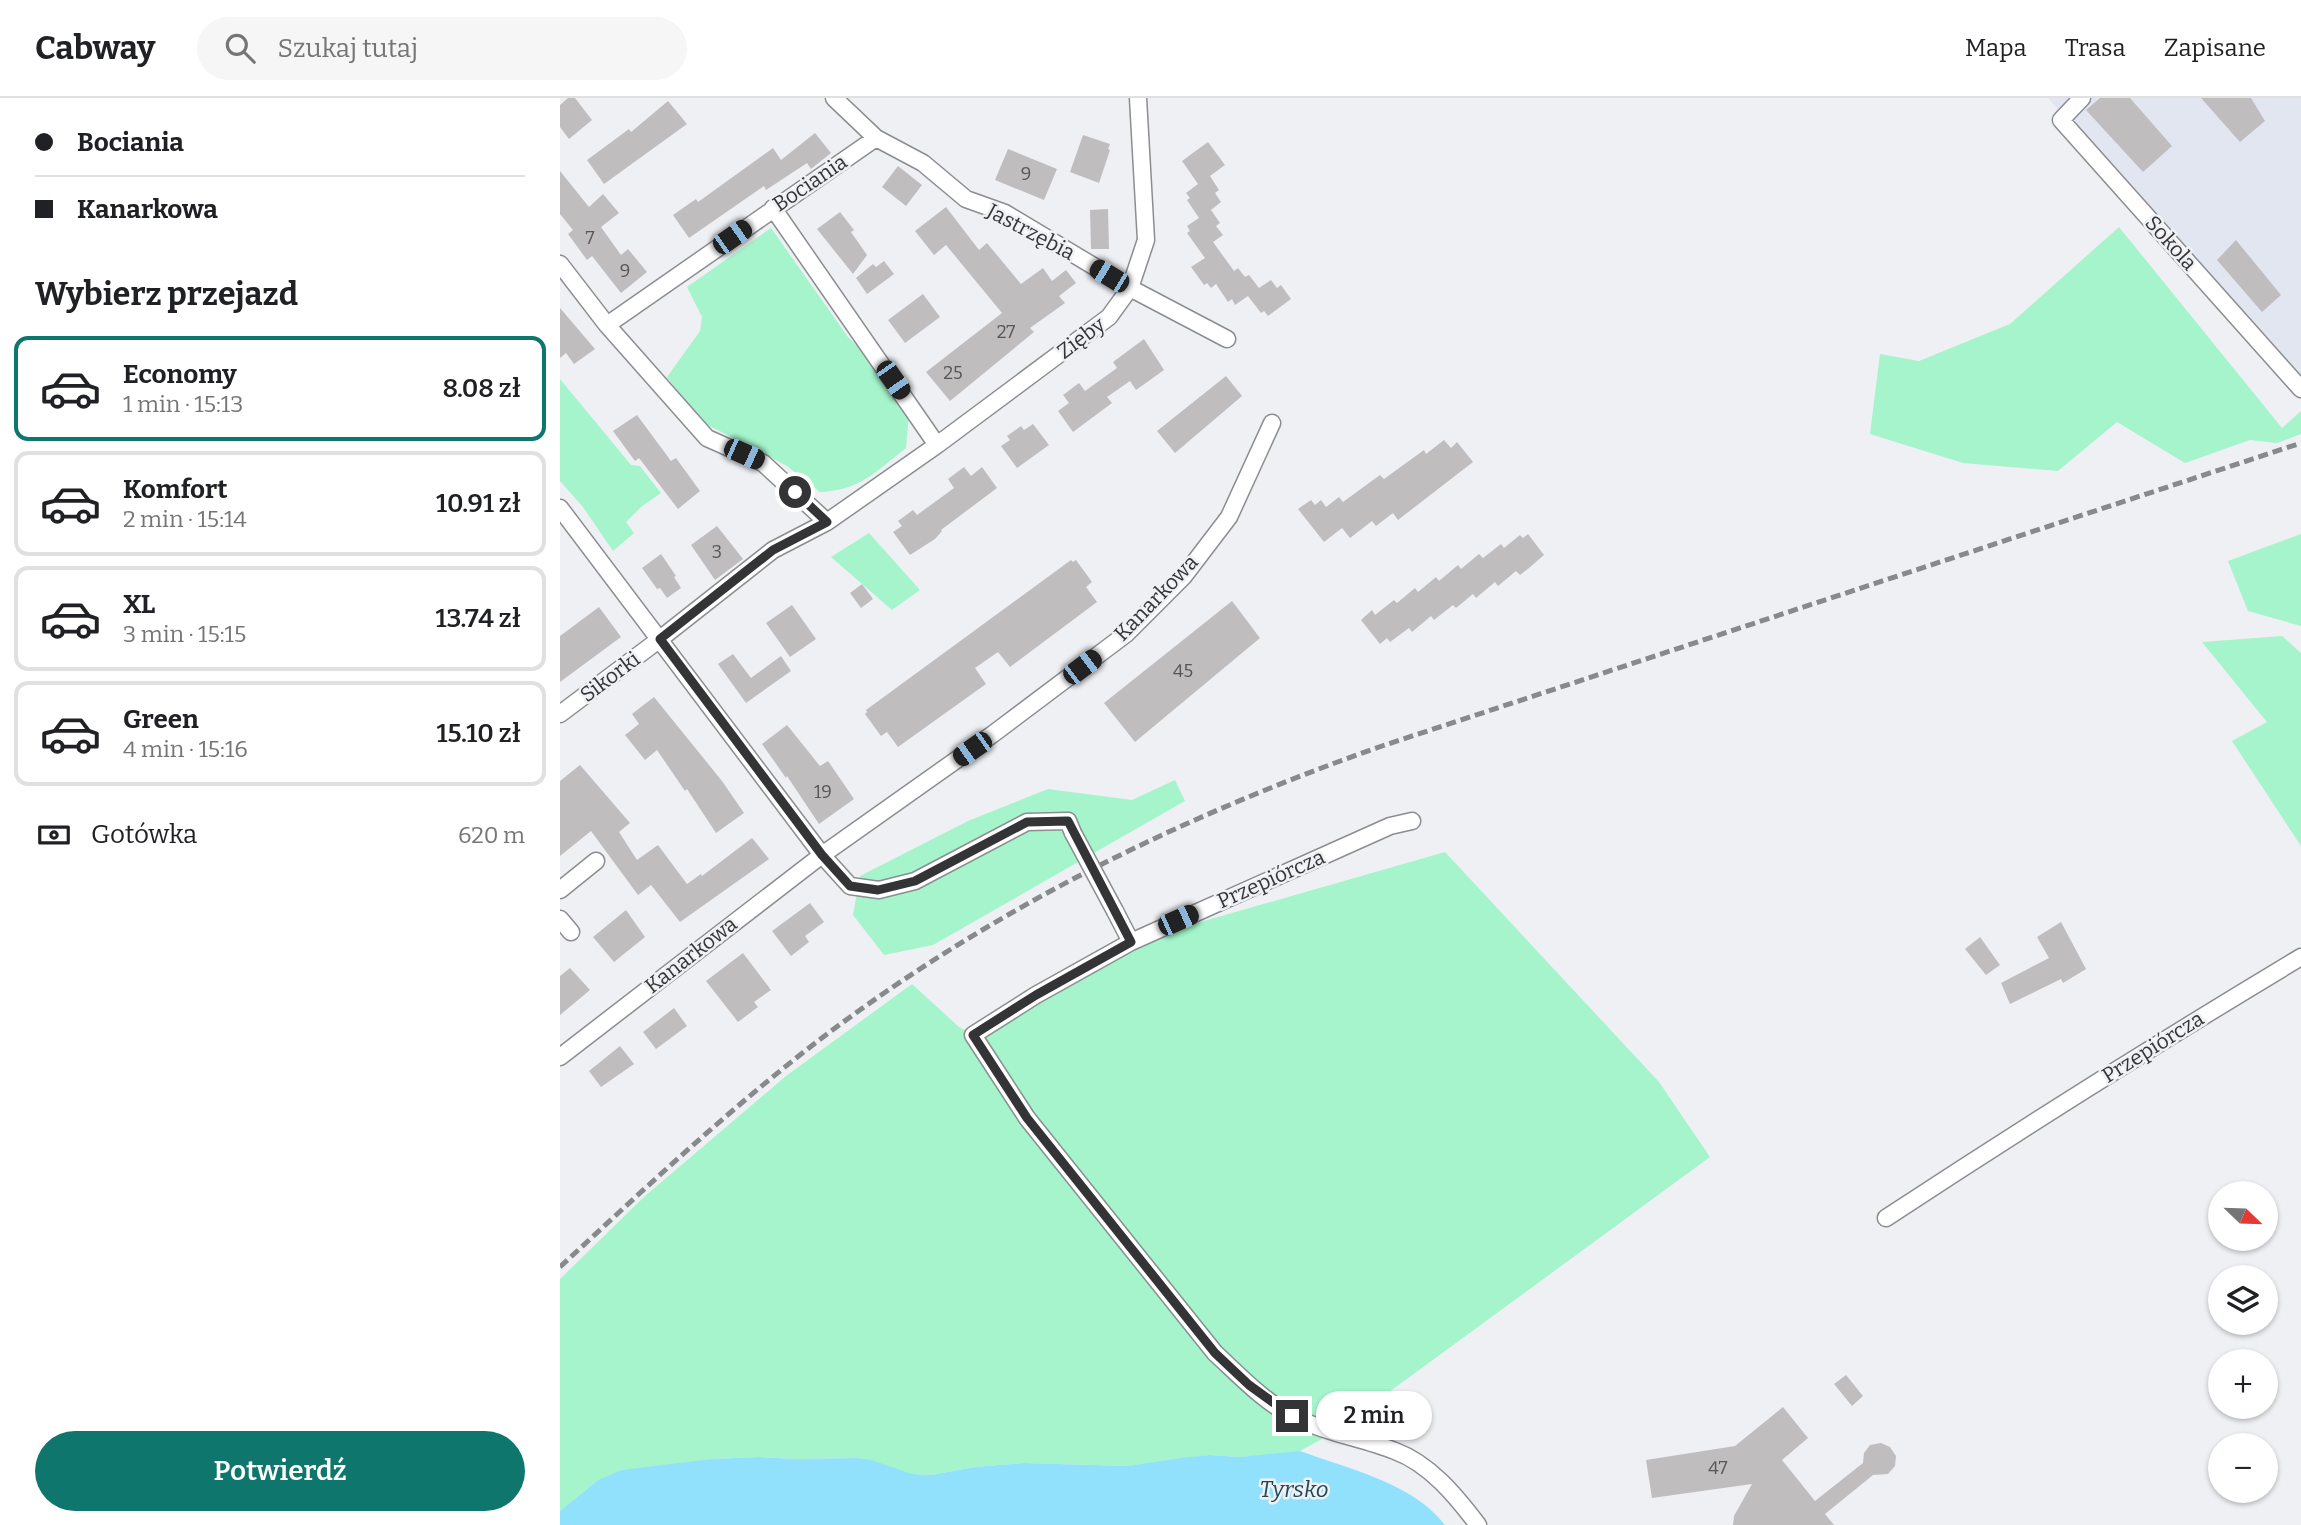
<!DOCTYPE html>
<html lang="pl">
<meta charset="utf-8">
<style>
body{margin:0;font-family:Bitter,serif;background:#f6f6f6;color:#202124;height:100vh;display:flex;flex-direction:column;font-size:26px;white-space:nowrap}
*{box-sizing:border-box;margin:0}
p{font-size:23px;color:#757577}
.icon{flex:none;width:38px;height:38px;fill:none;stroke:currentColor;stroke-width:2;stroke-linecap:round;stroke-linejoin:round}
.map{position:relative;flex:1;overflow:hidden}
.drawer{display:flex;flex-direction:column;background:#fff;width:560px}
.drawer>*{flex:none}
.banner{display:grid;align-content:center;height:154px;padding:0 35px;background:#fff}
.needle{width:46px;rotate:113deg}
.buttons{position:absolute;left:1648px;top:1083px;display:grid;gap:14px}
.buttons a{display:grid;place-items:center;width:70px;height:70px;border-radius:50%;background:#fff;box-shadow:0 2px 5px #0004;font-size:35px}
.end{position:absolute;width:32px;height:32px;margin:-16px;border:9px solid #343436;background:#fff;box-shadow:0 0 0 4px #fff}
.from{border-radius:50%}
.bubble{position:absolute;height:49px;border-radius:24px;background:#fff;box-shadow:0 2px 5px #0004;font-size:23px;font-weight:600;line-height:49px;text-align:center}
.car{position:absolute;width:21px;height:42px;margin:-21px -10px;border-radius:9px;box-shadow:0 0 5px 2px #0007;background:linear-gradient(#222 24%,#8ab4d8 0 40%,#222 0 76%,#8ab4d8 0 86%,#222 0)}
.banner b{display:flex;align-items:center;gap:24px;height:66px;font-size:26px}
.banner b+b{border-top:2px solid #e0e0e0}
.banner i{width:18px;height:18px;background:#202124}
ul{padding:0;list-style:none}
li{display:flex;align-items:center;gap:21px;height:105px;margin:0 14px 10px;padding:0 21px;border:4px solid #e0e0e0;border-radius:14px}
li div{flex:1}
li b{display:block;font-size:26px}
li em{font-style:normal;font-weight:600}
li.on{border-color:#0f766e}
li>.icon{width:63px;height:63px;stroke-width:1.5}
h2{padding:0 35px;font-size:32px;line-height:84px}
.pay{display:flex;align-items:center;gap:18px;height:77px;padding:0 35px;font-size:26px}
.pay p{margin-inline-start:auto}
.action{display:flex;gap:14px;margin-top:auto;padding:14px 35px}
.action a{flex:1;height:80px;border-radius:42px;background:#0f766e;color:#fff;font-size:28px;font-weight:600;line-height:80px;text-align:center}
header{display:flex;align-items:center;gap:42px;box-sizing:border-box;height:98px;padding:0 35px;background:#fff;border-bottom:2px solid #e0e0e0}
header strong{font-size:33px}
nav{display:flex;gap:38px;margin-inline-start:auto;font-size:24px}
.search{width:490px;height:63px;background:#f6f6f6;display:flex;align-items:center;gap:18px;box-sizing:border-box;padding:0 24px;border-radius:38px;color:#757577;font-size:26px}
main{display:flex;flex:1;min-height:0}
.map>svg:first-child{display:block}
.built{fill:#e1e6f1}
.green{fill:#a5f4cb}
.water{fill:#91e1fc}
.building{fill:#c0bdbf}
.lines{fill:none;stroke-linecap:round;stroke-linejoin:round}
.minor-casing{stroke:#8c8d91;stroke-width:19}
.minor{stroke:#fff;stroke-width:16}
.rail{stroke:#88898b;stroke-width:5;stroke-dasharray:10 5;stroke-linecap:butt}
.minor-bridge-casing{stroke:#8c8d91;stroke-width:19;stroke-linecap:butt}
.minor-bridge{stroke:#fff;stroke-width:16}
.route{stroke:#343436;stroke-width:9}
.labels{text-anchor:middle;dominant-baseline:central;stroke-width:5;stroke-linejoin:round;paint-order:stroke}
.number-label{font-size:18px;fill:#575658}
.street-label{font-size:21px;fill:#343436;stroke:#eff0f4}
.water-label{font-size:23px;font-style:italic;fill:#1c4a58;stroke:#eff0f4}
</style>
<header>
<strong>Cabway</strong>
<div class="search"><svg class="icon" aria-label="search" viewBox="0 0 24 24"><circle cx="10" cy="10" r="6"/><path d="M15 15l6 6"/></svg>Szukaj tutaj</div>
<nav><a>Mapa</a><a>Trasa</a><a>Zapisane</a></nav>
</header>
<main>
<section class="drawer">
<div class="banner">
<b><i class="from"></i>Bociania</b>
<b><i></i>Kanarkowa</b>
</div>
<h2>Wybierz przejazd</h2>
<ul>
<li class="on"><svg class="icon" aria-label="car" viewBox="0 0 24 24"><path d="M5 17H2v-5l4-1 3-4h7l3 4 3 1v5h-3M9 17h6M6 11h13"/><circle cx="7" cy="17" r="2"/><circle cx="17" cy="17" r="2"/></svg><div><b>Economy</b><p>1 min · 15:13</p></div><em>8.08 zł</em></li>
<li><svg class="icon" aria-label="car" viewBox="0 0 24 24"><path d="M5 17H2v-5l4-1 3-4h7l3 4 3 1v5h-3M9 17h6M6 11h13"/><circle cx="7" cy="17" r="2"/><circle cx="17" cy="17" r="2"/></svg><div><b>Komfort</b><p>2 min · 15:14</p></div><em>10.91 zł</em></li>
<li><svg class="icon" aria-label="car" viewBox="0 0 24 24"><path d="M5 17H2v-5l4-1 3-4h7l3 4 3 1v5h-3M9 17h6M6 11h13"/><circle cx="7" cy="17" r="2"/><circle cx="17" cy="17" r="2"/></svg><div><b>XL</b><p>3 min · 15:15</p></div><em>13.74 zł</em></li>
<li><svg class="icon" aria-label="car" viewBox="0 0 24 24"><path d="M5 17H2v-5l4-1 3-4h7l3 4 3 1v5h-3M9 17h6M6 11h13"/><circle cx="7" cy="17" r="2"/><circle cx="17" cy="17" r="2"/></svg><div><b>Green</b><p>4 min · 15:16</p></div><em>15.10 zł</em></li>
</ul>
<div class="pay"><svg class="icon" aria-label="cash" viewBox="0 0 24 24"><path d="M3 7h18v10H3z"/><circle cx="12" cy="12" r="2"/></svg>Gotówka<p>620 m</p></div>
<div class="action"><a>Potwierdź</a></div>
</section>
<div class="map">
<svg width="1741" height="1427" viewBox="0 0 1741 1427">
<rect width="100%" height="100%" fill="#eff0f4"/>
<!-- built -->
<path class="built" d="M 1488,0 L 1741,0 L 1741,277 L 1729,282 Z"/>
<!-- green -->
<path class="green" d="M 1559,129 L 1722,330 L 1741,313 L 1741,336 L 1717,345 L 1690,342 L 1625,365 L 1557,324 L 1498,373 L 1403,365 L 1310,336 L 1320,256 L 1359,263 L 1450,226 Z
M 211,130 L 288,239 L 311,261 L 349,316 L 346,350 C 315,374 301,392 260,394 L 227,368 L 140,323 L 107,279 L 140,233 L 142,219 L 127,189 Z
M 0,281 L 71,367 L 80,368 L 101,395 L 81,409 L 66,424 L 74,435 L 53,453 L 23,409 L 0,383 Z
M 309,435 L 360,492 L 332,512 L 271,459 Z
M 1741,436 L 1741,528 L 1688,513 L 1668,463 Z
M 1722,538 L 1741,555 L 1741,748 L 1672,643 L 1707,624 L 1642,544 Z
M 615,682 L 625,703 L 373,847 L 324,857 L 293,817 L 300,778 L 408,723 L 488,691 L 572,702 Z
M 885,754 L 1099,984 L 1150,1059 L 773,1335 L 740,1353 L 724,1356 L 680,1359 L 650,1357 L 568,1368 L 464,1365 L 415,1369 L 371,1377 L 352,1376 L 296,1360 L 236,1361 L 199,1359 L 152,1361 L 38,1382 L 0,1413 L 0,1181 L 85,1098 L 226,978 L 352,886 L 399,929 L 413,937 L 571,844 Z"/>
<!-- water -->
<path class="water" d="M 740,1353 C 789,1371 853,1385 885,1427 L 0,1427 L 0,1413 L 38,1382 L 62,1372 L 152,1361 L 199,1359 L 236,1361 L 296,1360 L 311,1362 L 352,1376 L 371,1377 L 415,1369 L 464,1365 L 568,1368 L 621,1360 L 650,1357 L 680,1359 Z"/>
<!-- building -->
<path class="building" d="M 8,0 L 15,0 L 32,22 L 9,41 L 0,29 L 0,7 Z
M 1540,0 L 1570,0 L 1612,48 L 1583,74 L 1526,12 Z
M 1641,0 L 1691,0 L 1705,23 L 1680,44 Z
M 108,3 L 127,26 L 44,86 L 27,62 L 69,31 L 71,34 Z
M 255,35 L 271,55 L 251,71 L 247,65 L 206,92 L 204,88 L 129,140 L 113,117 L 136,101 L 138,104 L 213,50 L 221,62 Z
M 523,37 L 550,46 L 548,51 L 550,52 L 539,85 L 510,74 Z
M 648,44 L 665,67 L 650,78 L 659,92 L 655,95 L 661,104 L 651,112 L 660,125 L 656,128 L 663,137 L 653,144 L 674,173 L 678,170 L 685,179 L 689,177 L 699,190 L 711,182 L 717,190 L 721,187 L 731,201 L 708,218 L 704,213 L 701,215 L 688,198 L 675,207 L 672,201 L 668,204 L 656,186 L 651,190 L 647,185 L 644,187 L 631,169 L 645,160 L 627,135 L 630,133 L 627,128 L 639,120 L 627,102 L 630,100 L 626,95 L 638,86 L 622,63 Z
M 448,51 L 497,71 L 484,102 L 435,82 Z
M 338,68 L 362,87 L 346,108 L 322,89 Z
M 0,73 L 29,109 L 43,96 L 59,115 L 41,129 L 61,157 L 68,151 L 87,174 L 61,195 L 32,158 L 27,162 L 8,136 L 13,132 L 0,116 Z
M 386,109 L 419,152 L 427,145 L 461,186 L 483,170 L 492,183 L 506,172 L 516,185 L 499,198 L 505,205 L 470,230 L 474,234 L 390,303 L 366,274 L 442,215 L 386,147 L 374,157 L 355,133 Z
M 548,111 L 549,151 L 531,151 L 530,112 Z
M 280,114 L 294,132 L 291,134 L 307,157 L 293,176 L 257,131 Z
M 1676,142 L 1721,197 L 1702,214 L 1657,162 Z
M 324,163 L 334,176 L 307,196 L 296,180 L 313,166 L 316,169 Z
M 363,196 L 380,219 L 345,245 L 328,222 Z
M 0,210 L 35,251 L 14,266 L 6,255 L 0,260 Z
M 584,241 L 604,272 L 576,292 L 570,283 L 547,299 L 552,305 L 513,334 L 498,313 L 509,305 L 503,297 L 519,285 L 525,293 L 557,270 L 553,264 Z
M 666,278 L 682,298 L 615,355 L 597,333 Z
M 77,317 L 111,363 L 116,360 L 140,393 L 118,411 L 79,360 L 75,363 L 53,333 Z
M 473,326 L 489,347 L 457,370 L 441,348 L 450,342 L 447,338 L 461,328 L 464,332 Z
M 884,342 L 891,350 L 897,344 L 913,364 L 838,422 L 833,415 L 816,428 L 812,423 L 790,440 L 782,430 L 764,444 L 738,411 L 751,402 L 755,407 L 761,402 L 766,409 L 779,399 L 783,404 L 820,377 L 824,381 L 864,352 L 866,356 Z
M 404,369 L 411,378 L 422,369 L 437,390 L 381,432 L 382,433 L 375,441 L 350,457 L 333,434 L 342,428 L 338,423 L 353,412 L 357,417 L 394,390 L 388,381 Z
M 157,428 L 183,461 L 155,482 L 131,447 Z
M 968,436 L 984,457 L 969,470 L 960,477 L 956,473 L 938,488 L 935,484 L 916,500 L 913,496 L 896,510 L 893,507 L 874,522 L 871,518 L 852,534 L 849,530 L 830,544 L 827,540 L 820,546 L 801,522 L 812,512 L 815,517 L 834,502 L 837,505 L 855,490 L 858,494 L 876,479 L 879,483 L 898,467 L 901,471 L 919,456 L 923,460 L 941,446 L 944,450 L 960,437 L 963,440 Z
M 101,456 L 116,478 L 114,479 L 121,490 L 107,500 L 100,490 L 97,491 L 82,470 Z
M 511,462 L 513,464 L 516,462 L 532,484 L 526,489 L 537,504 L 450,569 L 438,554 L 415,570 L 426,586 L 338,649 L 327,634 L 321,638 L 305,616 L 307,614 L 306,612 Z
M 302,486 L 313,501 L 301,510 L 290,495 Z
M 672,503 L 700,540 L 575,644 L 544,605 Z
M 232,507 L 256,541 L 230,559 L 206,525 Z
M 39,509 L 61,539 L 0,584 L 0,538 Z
M 173,556 L 191,580 L 221,558 L 231,573 L 186,605 L 158,566 Z
M 94,599 L 162,683 L 184,715 L 156,735 L 127,691 L 125,693 L 97,652 L 85,662 L 65,637 L 79,626 L 72,616 Z
M 227,627 L 260,668 L 268,663 L 294,701 L 259,726 L 227,678 L 226,680 L 202,646 Z
M 20,667 L 70,725 L 59,734 L 77,762 L 98,747 L 127,786 L 141,776 L 142,778 L 192,740 L 209,761 L 120,824 L 91,787 L 78,797 L 31,733 L 0,758 L 0,683 Z
M 250,805 L 264,824 L 245,838 L 249,844 L 231,858 L 212,833 Z
M 66,812 L 85,839 L 54,864 L 33,839 Z
M 1501,824 L 1526,871 L 1503,885 L 1501,881 L 1450,906 L 1441,885 L 1489,860 L 1477,839 Z
M 1420,839 L 1440,867 L 1426,877 L 1405,851 Z
M 183,855 L 211,892 L 194,904 L 198,909 L 178,924 L 146,883 Z
M 10,870 L 30,892 L 0,917 L 0,878 Z
M 114,910 L 127,928 L 96,951 L 83,934 Z
M 60,948 L 74,966 L 41,989 L 29,973 Z
M 1286,1277 L 1303,1298 L 1292,1308 L 1274,1286 Z
M 1223,1309 L 1248,1340 L 1222,1362 L 1255,1403 L 1303,1365 L 1304,1355 L 1310,1347 L 1321,1345 L 1330,1349 L 1336,1358 L 1335,1368 L 1328,1376 L 1313,1377 L 1265,1416 L 1274,1427 L 1173,1427 L 1174,1418 L 1192,1386 L 1092,1400 L 1086,1362 L 1175,1348 Z"/>
<g class="lines">
<defs>
<path id="minor" d="M 274,0 L 316,40 L 363,65 L 406,101 L 445,115 L 570,190 L 667,241
M 1522,0 L 1501,22 L 1741,291
M 213,110 L 377,347
M 0,166 L 47,227 L 147,340 L 203,365 L 267,424
M 47,227 L 316,40
M 0,410 L 262,757 L 290,788 L 319,792 L 355,783 L 467,724 L 508,723 L 513,735
M 0,616 L 100,541 L 213,452 L 267,424 L 377,347 L 549,219 L 570,190 L 586,142 L 578,0
M 0,792 L 36,763
M 555,813 L 571,844 L 476,897 L 413,937 L 467,1020 L 655,1255 C 679,1277 704,1304 734,1319 C 766,1335 802,1340 835,1353 C 870,1366 896,1398 918,1427
M 0,821 L 11,834
M 571,844 L 830,728 L 852,723
M 0,959 L 262,757 L 433,636 L 566,536 L 624,478 L 669,419 L 712,325
M 1326,1120 C 1463,1030 1601,943 1741,859"/>
</defs>
<!-- minor casing -->
<use href="#minor" class="minor-casing"/>
<!-- minor -->
<use href="#minor" class="minor"/>
<!-- rail -->
<path class="rail" d="M 0,1169 C 83,1092 165,1015 254,946 C 426,814 619,719 822,648 L 1741,345"/>
<defs>
<path id="minor-bridge" d="M 513,735 L 555,813"/>
</defs>
<!-- minor-bridge casing -->
<use href="#minor-bridge" class="minor-bridge-casing"/>
<!-- minor-bridge -->
<use href="#minor-bridge" class="minor-bridge"/>
</g>
<g class="lines">
<!-- route -->
<path class="route" d="M 235,394 L 267,424 L 213,452 L 100,541 L 262,757 L 290,788 L 318,792 L 355,783 L 467,724 L 508,723 L 571,844 L 476,897 L 413,937 L 467,1020 L 655,1255 L 689,1287 L 732,1318"/>
</g>
<g class="labels">
<!-- number labels -->
<g class="number-label">
<text x="466" y="76">9</text>
<text x="30" y="140">7</text>
<text x="65" y="173">9</text>
<text x="446" y="234">27</text>
<text x="393" y="275">25</text>
<text x="157" y="454">3</text>
<text x="623" y="573">45</text>
<text x="263" y="694">19</text>
<text x="1158" y="1370">47</text>
</g>
<!-- street labels -->
<g class="street-label">
<text transform="translate(250 85) rotate(-34)">Bociania</text>
<text transform="translate(471 134) rotate(28)">Jastrzębia</text>
<text transform="translate(1611 145) rotate(48)">Sokola</text>
<text transform="translate(521 240) rotate(-37)">Zięby</text>
<text transform="translate(596 500) rotate(-46)">Kanarkowa</text>
<text transform="translate(50 579) rotate(-37)">Sikorki</text>
<text transform="translate(711 781) rotate(-24)">Przepiórcza</text>
<text transform="translate(131 857) rotate(-38)">Kanarkowa</text>
<text transform="translate(1593 949) rotate(-32)">Przepiórcza</text>
</g>
<!-- water labels -->
<g class="water-label">
<text x="734" y="1391">Tyrsko</text>
</g>
</g>
</svg>
<div class="buttons">
<a><svg class="needle" viewBox="-14 -14 28 28"><path d="M0-13l5 13h-10z" fill="#e53935"/><path d="M0 13l5-13h-10z" fill="#757577"/></svg></a>
<a><svg class="icon" aria-label="layers" viewBox="0 0 24 24"><path d="M12 4l9 5-9 5-9-5zM3 14l9 5 9-5"/></svg></a>
<a>+</a>
<a>−</a>
</div>
<i class="end from" style="left:235px;top:394px"></i>
<i class="end" style="left:732px;top:1318px"></i>
<div class="bubble" style="left:756px;top:1293px;width:116px">2 min</div>
<i class="car" style="left:172px;top:139px;rotate:55deg"></i>
<i class="car" style="left:549px;top:178px;rotate:301deg"></i>
<i class="car" style="left:333px;top:282px;rotate:145deg"></i>
<i class="car" style="left:184px;top:356px;rotate:114deg"></i>
<i class="car" style="left:522px;top:569px;rotate:53deg"></i>
<i class="car" style="left:412px;top:651px;rotate:235deg"></i>
<i class="car" style="left:618px;top:822px;rotate:66deg"></i>
</div>
</main>
